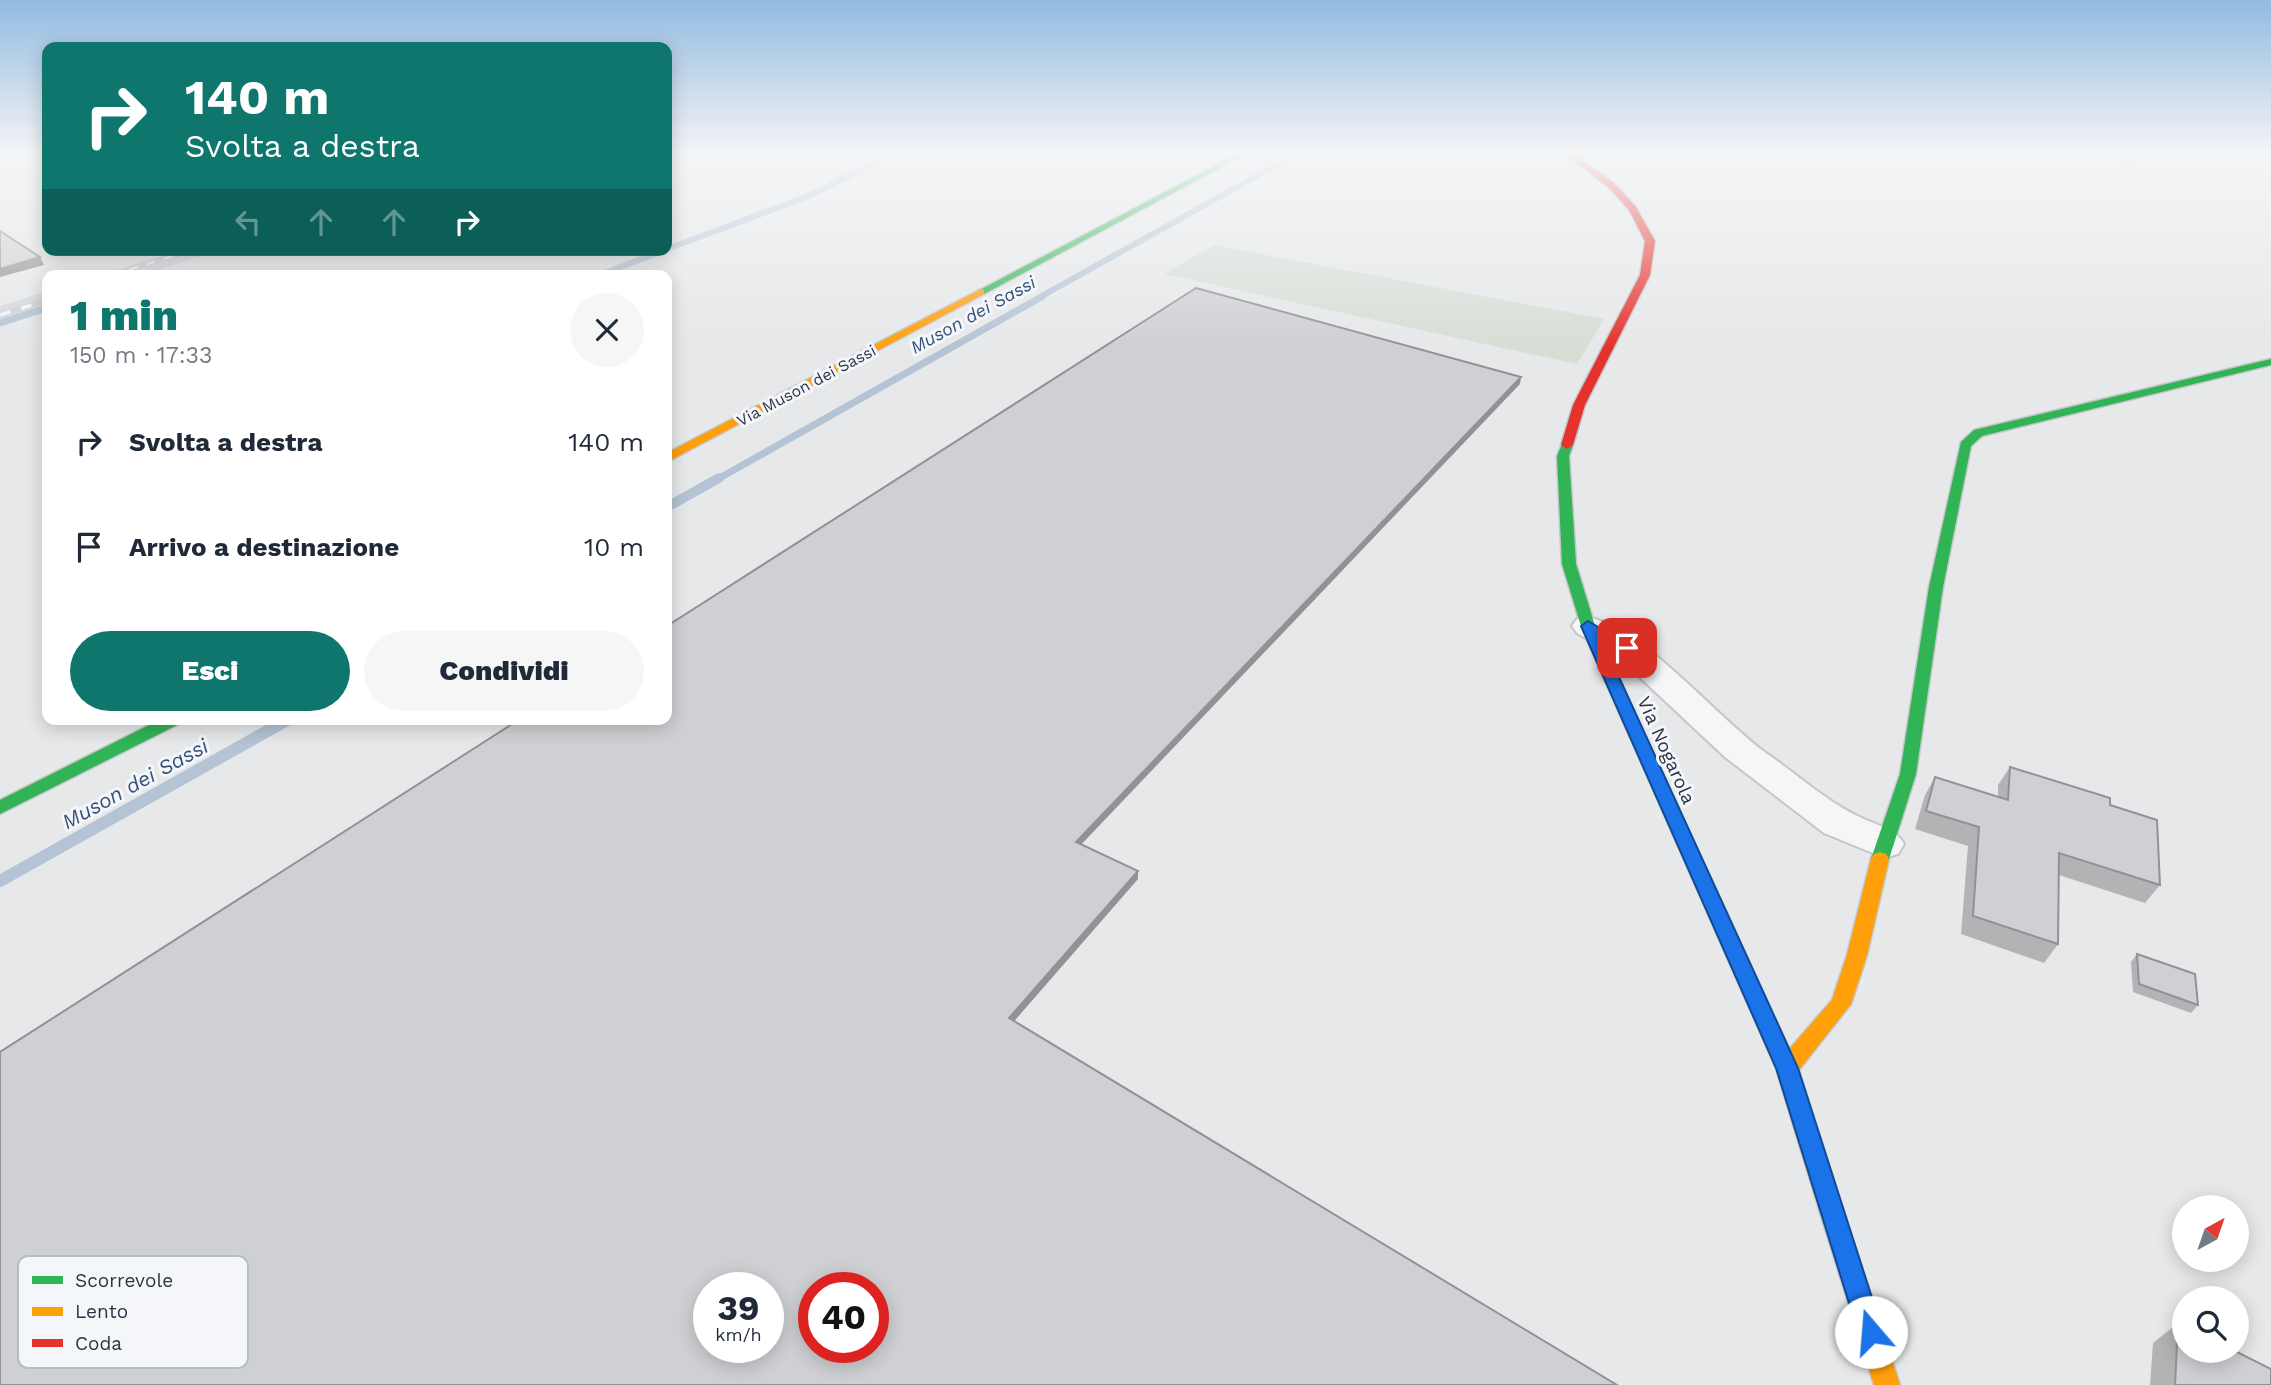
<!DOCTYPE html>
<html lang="it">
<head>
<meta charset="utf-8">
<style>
  :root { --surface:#fff; --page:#f6f6f7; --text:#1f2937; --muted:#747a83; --accent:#0f766e }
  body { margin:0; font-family:"Work Sans",sans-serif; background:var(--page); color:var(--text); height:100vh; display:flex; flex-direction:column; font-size:26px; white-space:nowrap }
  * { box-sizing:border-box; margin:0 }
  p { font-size:23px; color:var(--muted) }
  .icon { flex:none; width:38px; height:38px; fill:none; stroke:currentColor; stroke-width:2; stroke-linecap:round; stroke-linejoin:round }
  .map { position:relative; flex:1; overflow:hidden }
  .drawer { position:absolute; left:42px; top:270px; width:630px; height:455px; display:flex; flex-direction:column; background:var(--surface); border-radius:14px; box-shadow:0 4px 18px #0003 }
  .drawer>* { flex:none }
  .top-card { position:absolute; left:42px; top:42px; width:630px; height:214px; border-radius:14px; box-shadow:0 4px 18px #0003; background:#0f766e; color:#fff; overflow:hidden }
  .needle { width:46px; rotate:40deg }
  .fabs { position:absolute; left:2172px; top:1195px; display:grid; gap:14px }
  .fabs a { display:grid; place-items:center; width:77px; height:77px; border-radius:50%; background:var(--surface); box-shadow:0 4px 18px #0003; font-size:35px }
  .speed { position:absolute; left:693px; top:1272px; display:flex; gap:14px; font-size:35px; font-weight:700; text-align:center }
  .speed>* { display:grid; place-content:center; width:91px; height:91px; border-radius:50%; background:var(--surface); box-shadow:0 4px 18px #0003; line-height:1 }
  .speed small { font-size:18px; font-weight:400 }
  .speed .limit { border:10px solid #d22; background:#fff; color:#111 }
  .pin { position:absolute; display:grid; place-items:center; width:60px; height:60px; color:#fff; margin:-30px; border-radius:14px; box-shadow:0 4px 10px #0006 }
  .me { position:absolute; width:77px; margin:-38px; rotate:342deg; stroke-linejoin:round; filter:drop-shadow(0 0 5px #0008) }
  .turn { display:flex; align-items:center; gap:24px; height:147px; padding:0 28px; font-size:32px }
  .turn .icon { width:91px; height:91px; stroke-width:2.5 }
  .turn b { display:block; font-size:49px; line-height:60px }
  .lanes { display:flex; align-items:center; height:66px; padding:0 28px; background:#0003; justify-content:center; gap:35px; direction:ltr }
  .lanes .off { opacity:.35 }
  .round { display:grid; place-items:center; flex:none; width:74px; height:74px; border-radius:37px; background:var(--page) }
  .summary { display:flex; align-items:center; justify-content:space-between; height:119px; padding:0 28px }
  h1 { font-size:42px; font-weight:800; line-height:52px; color:var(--accent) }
  .action { display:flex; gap:14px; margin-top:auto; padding:14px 28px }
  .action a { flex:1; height:80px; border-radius:42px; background:var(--accent); color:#fff; font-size:28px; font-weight:800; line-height:80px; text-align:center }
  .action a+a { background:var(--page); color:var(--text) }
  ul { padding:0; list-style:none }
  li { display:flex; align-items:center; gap:21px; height:105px; padding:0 28px }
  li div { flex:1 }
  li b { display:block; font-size:26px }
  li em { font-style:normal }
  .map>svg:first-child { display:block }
</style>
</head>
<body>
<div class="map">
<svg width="2271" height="1385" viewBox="0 0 2271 1385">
  <rect width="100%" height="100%" fill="#e6e8ea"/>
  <!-- built -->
  <path fill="#d4d7dd" d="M2043 154H2145L2141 164 2130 166Z
    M180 250H221L143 275H100Z
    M47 291V305L0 320V306Z"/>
  <!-- green -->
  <path fill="#d6ded6" d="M1214 245 1604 319 1577 364 1164 274Z"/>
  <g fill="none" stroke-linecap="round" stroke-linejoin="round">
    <!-- stream-far3 -->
    <path stroke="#b4c4d5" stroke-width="6" d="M667 249 806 197 885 158 872 154
      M600 275 665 250
      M1040 297 1296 154"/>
    <!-- stream-far2 -->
    <path stroke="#b4c4d5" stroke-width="7" d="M0 323 47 308
      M716 480 1043 296"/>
    <!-- stream-far1 -->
    <path stroke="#b4c4d5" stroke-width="10" d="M667 507 719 478"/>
    <!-- stream -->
    <path stroke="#b4c4d5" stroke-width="12" d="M0 881 289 719"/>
    <defs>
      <path id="street" d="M1588 617C1648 632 1714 715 1766 753 1798 775 1829 804 1864 819 1879 826 1896 829 1904 844L1898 854 1885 858 1824 833 1725 757 1616 655 1577 633 1572 626 1577 619Z"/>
      <path id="fast" d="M1237 154H1246L984 294 976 292Z
        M2271 359V365L1982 436 1971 446 1943 587 1916 774 1889 859 1886 864 1880 866 1874 864 1871 859 1900 774 1929 587 1961 442 1974 430Z
        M1567 441 1573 445 1569 456 1576 564 1595 626 1798 1068 1843 1209 1839 1217 1831 1220 1823 1217 1819 1209 1776 1068 1581 626 1562 564 1557 456 1563 442Z
        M161 719H183L181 723 0 814V800Z"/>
      <path id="slow" d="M981 289 984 290V294L667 462V453Z
        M1880 852 1886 854 1889 859 1867 955 1851 1004 1795 1075 1787 1077 1779 1075 1776 1068 1779 1061 1832 1000 1847 955 1871 859 1874 854Z
        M1831 1198 1839 1201 1843 1209 1900 1385H1874L1819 1209 1823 1201Z"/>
      <path id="jam" d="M1565 154H1574L1614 183 1636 207 1655 241 1650 275 1585 405 1573 445 1567 449 1561 445 1573 405 1640 275 1645 241 1629 210 1608 187Z"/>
    </defs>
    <!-- street casing -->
    <use href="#street" stroke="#c4c6c8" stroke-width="4"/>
    <!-- fast casing -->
    <use href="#fast" stroke="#c4c6c8" stroke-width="3"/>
    <!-- slow casing -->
    <use href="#slow" stroke="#c4c6c8" stroke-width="3"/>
    <!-- jam casing -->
    <use href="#jam" stroke="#c4c6c8" stroke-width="3"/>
    <!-- street -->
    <use href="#street" fill="#f5f6f7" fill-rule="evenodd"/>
    <!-- fast -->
    <use href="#fast" fill="#30b455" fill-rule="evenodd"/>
    <!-- slow -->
    <use href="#slow" fill="#ff9f0a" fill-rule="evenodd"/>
    <!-- jam -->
    <use href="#jam" fill="#e5322d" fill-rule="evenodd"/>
    <defs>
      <path id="rail-far1" d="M112 275 192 250"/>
      <path id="rail" d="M0 315 47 300"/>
    </defs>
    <!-- rail-far1 casing -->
    <use href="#rail-far1" stroke="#cecfd2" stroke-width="4.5"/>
    <!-- rail casing -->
    <use href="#rail" stroke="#cecfd2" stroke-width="5"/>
    <!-- rail-far1 -->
    <use href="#rail-far1" stroke="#f4f6f9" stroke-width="2.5" stroke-dasharray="9" stroke-linecap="butt"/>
    <!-- rail -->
    <use href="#rail" stroke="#f4f6f9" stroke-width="3.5" stroke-dasharray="11" stroke-linecap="butt"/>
  </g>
  <!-- wall -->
  <path fill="#b1b3b5" d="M2010 767 2110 805 2160 885 2145 903 2059 875 2058 944 2044 963 1961 934 1968 846 1915 829 1925 795 1935 777 1998 797V785Z
    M2137 954 2198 1005 2191 1013 2133 992 2131 962Z
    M2178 1323 2271 1385H2150L2153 1343Z"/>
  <!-- shaded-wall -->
  <path fill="#909294" d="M40 257 44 265 0 277V269Z
    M1521 377 1520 384 1076 850V842Z
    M1138 871V879L1010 1026 1009 1018Z"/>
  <!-- building -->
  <path fill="#ced0d3" stroke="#909294" stroke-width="2" fill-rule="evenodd" d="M0 231 40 257 0 269Z
    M1196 288 1521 377 1076 842 1138 871 1009 1018 1617 1385H0V1052L520 719H667V626ZM709 1288H768V1348H709ZM814 1288H873V1348H814Z
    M2010 767 2110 798V805L2157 820 2160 885 2059 853 2058 944 1973 916 1979 827 1926 811 1935 777 2008 800Z
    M2137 954 2195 974 2198 1005 2139 984Z
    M2178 1323 2184 1326V1351H2235L2271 1369V1385H2175Z"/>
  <!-- sky -->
  <linearGradient id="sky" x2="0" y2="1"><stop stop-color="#93bae0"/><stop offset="0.44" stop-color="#f4f5f6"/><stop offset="1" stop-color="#f4f5f6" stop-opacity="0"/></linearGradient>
  <rect width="2271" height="348" fill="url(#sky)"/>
  <!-- route -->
  <path fill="#1a73e8" stroke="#114b97" stroke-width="2" d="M1588 621 1634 648 1627 652 1602 640 1798 1068 1883 1332 1880 1341 1871 1345 1862 1341 1858 1332 1776 1068 1581 626Z"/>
  <g text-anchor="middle" stroke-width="6" stroke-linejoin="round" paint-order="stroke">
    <!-- far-street labels -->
    <g font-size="16" fill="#2b3445" stroke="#f4f6f9">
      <text transform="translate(806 385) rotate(-28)" y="6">Via Muson dei Sassi</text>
    </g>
    <!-- far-water labels -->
    <g font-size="18" font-style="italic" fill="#34527a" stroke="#f4f6f9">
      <text transform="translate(973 315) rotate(-29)" y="6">Muson dei Sassi</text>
    </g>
    <!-- street labels -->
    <g font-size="19" fill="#2b3445" stroke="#f4f6f9">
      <text transform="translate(1667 750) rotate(66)" y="7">Via Nogarola</text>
    </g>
    <!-- water labels -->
    <g font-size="21" font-style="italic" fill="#34527a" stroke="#f4f6f9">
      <text transform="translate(135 784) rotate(-29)" y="7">Muson dei Sassi</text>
    </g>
  </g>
  <!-- legend -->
  <rect x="18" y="1256" width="230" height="112" rx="10" fill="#f4f6f9" stroke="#b8bcc3" stroke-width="2"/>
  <rect x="32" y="1276" width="31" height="8" fill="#30b455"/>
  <rect x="32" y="1307" width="31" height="9" fill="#ff9f0a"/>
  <rect x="32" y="1339" width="31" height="8" fill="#e5322d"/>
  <g font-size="19" fill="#2b3445">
    <text x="75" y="1287">Scorrevole</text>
    <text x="75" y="1318">Lento</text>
    <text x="75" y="1350">Coda</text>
  </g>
</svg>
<div class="fabs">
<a><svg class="needle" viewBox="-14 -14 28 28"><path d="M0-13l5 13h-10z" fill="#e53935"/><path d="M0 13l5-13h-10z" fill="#747a83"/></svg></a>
<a><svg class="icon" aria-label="search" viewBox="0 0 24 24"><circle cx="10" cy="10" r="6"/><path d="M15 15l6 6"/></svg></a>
</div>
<div class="speed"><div>39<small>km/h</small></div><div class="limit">40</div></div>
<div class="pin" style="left:1627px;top:648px;background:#d93025"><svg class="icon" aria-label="arrive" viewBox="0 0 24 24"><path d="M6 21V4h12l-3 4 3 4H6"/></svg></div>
<svg class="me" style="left:1871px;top:1332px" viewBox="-20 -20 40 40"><circle r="19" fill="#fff"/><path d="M0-13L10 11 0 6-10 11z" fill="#1a73e8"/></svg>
<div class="top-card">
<div class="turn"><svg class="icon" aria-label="right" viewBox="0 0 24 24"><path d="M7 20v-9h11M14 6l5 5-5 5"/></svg><div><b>140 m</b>Svolta a destra</div></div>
<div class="lanes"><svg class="icon off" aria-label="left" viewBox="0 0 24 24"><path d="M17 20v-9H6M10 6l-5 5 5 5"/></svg><svg class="icon off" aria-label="ahead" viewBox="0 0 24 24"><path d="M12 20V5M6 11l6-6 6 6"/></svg><svg class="icon off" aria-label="ahead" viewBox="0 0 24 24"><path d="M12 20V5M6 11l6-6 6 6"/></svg><svg class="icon" aria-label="right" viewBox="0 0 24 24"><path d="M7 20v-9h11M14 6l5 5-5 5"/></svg></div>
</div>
<section class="drawer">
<div class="summary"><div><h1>1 min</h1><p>150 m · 17:33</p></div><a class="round"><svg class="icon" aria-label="close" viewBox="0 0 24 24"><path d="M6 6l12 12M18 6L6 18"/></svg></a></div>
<ul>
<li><svg class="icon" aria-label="right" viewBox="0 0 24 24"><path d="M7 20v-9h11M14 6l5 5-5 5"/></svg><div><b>Svolta a destra</b></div><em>140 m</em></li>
<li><svg class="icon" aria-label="arrive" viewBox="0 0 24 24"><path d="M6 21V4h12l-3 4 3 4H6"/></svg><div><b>Arrivo a destinazione</b></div><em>10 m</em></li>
</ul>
<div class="action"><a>Esci</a><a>Condividi</a></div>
</section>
</div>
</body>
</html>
